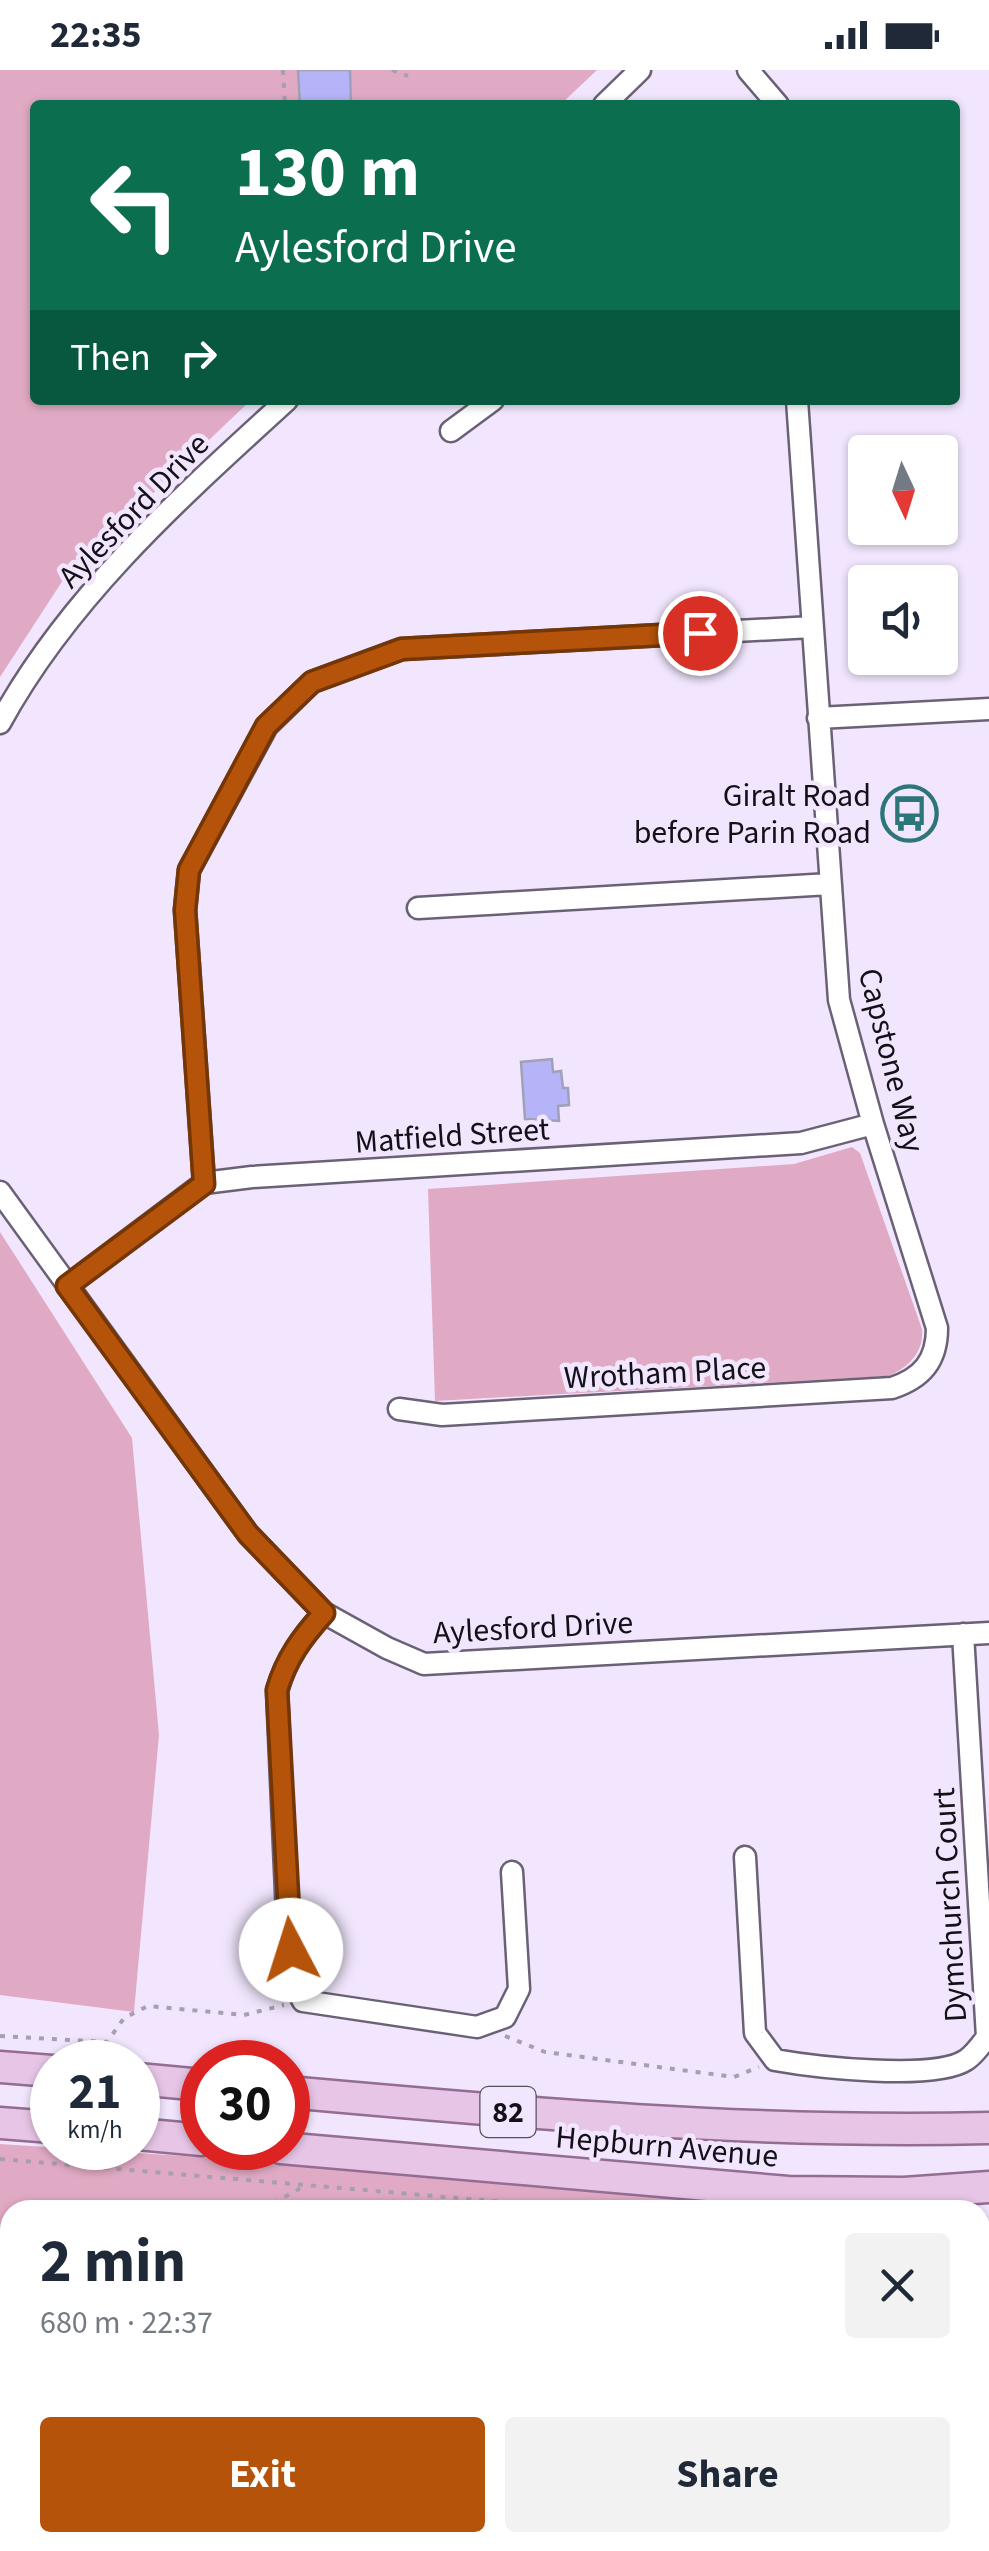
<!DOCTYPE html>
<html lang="en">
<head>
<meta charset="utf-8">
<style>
  :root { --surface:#fff; --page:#f2f2f3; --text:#1f2937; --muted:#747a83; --accent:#b45309 }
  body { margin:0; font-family:"Source Sans 3",sans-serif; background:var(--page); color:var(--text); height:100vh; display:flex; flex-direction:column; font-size:38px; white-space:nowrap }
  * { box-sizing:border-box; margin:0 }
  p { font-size:32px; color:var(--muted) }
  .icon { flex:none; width:55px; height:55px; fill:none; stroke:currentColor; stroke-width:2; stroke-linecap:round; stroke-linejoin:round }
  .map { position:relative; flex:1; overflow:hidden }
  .drawer { position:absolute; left:0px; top:2130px; width:990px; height:352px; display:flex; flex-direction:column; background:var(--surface); border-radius:30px 30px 0 0; box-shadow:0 2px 8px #0004 }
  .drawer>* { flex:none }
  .banner { position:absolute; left:30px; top:30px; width:930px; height:305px; border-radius:10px; box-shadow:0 2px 8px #0004; background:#0b6e4f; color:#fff; overflow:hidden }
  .needle { width:65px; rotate:176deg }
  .tools { position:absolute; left:848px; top:365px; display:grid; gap:20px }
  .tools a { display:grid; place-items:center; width:110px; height:110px; border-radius:10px; background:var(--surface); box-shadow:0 2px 8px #0004; font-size:50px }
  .speed { position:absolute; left:30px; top:1970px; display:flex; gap:20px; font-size:50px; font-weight:700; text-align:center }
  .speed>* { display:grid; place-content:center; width:130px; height:130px; border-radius:50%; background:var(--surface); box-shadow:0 2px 8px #0004; line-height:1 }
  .speed small { font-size:25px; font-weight:400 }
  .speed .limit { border:15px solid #d22; background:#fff; color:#111 }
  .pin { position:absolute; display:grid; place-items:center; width:85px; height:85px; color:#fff; margin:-42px; border:5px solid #fff; border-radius:50%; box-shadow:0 2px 10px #0007 }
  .me { position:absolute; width:110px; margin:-55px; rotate:355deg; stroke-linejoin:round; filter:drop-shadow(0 0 8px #0008) }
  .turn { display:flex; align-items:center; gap:35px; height:210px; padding:0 40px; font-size:45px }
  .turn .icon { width:130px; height:130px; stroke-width:2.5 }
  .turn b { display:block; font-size:70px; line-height:85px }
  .then { display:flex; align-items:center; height:95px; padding:0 40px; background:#0003; gap:20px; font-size:38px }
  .round { display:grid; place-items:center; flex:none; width:105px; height:105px; border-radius:10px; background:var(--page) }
  .overview { display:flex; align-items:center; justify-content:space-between; height:170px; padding:0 40px }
  h1 { font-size:60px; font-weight:700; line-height:75px }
  .button { display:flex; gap:20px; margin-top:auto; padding:20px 40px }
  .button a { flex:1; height:115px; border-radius:10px; background:var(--accent); color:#fff; font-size:40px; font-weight:700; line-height:115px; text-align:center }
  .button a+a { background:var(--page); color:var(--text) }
  .status { display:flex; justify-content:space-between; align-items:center; height:70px; padding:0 50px; background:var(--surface); direction:ltr }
  .status svg { height:28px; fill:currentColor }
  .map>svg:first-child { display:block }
</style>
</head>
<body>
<div class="status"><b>22:35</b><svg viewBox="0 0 49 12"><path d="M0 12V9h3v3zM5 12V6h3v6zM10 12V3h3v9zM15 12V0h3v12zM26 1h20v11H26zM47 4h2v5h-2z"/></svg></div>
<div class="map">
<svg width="989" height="2481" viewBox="0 0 989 2481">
  <rect width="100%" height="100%" fill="#f1e6fd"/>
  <!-- green -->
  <path fill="#e1aac4" d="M0 0H597L560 35H35V330H251L65 507 0 607Z
    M852 1077 860 1083 922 1259C924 1282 909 1297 889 1306L435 1331 428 1119 794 1094Z
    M0 1162 132 1368 159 1665 134 1942 0 1925Z
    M0 2074 890 2132V2140H10V2472H907L908 2481H0Z"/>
  <!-- building -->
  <path fill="#b5b4f8" stroke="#a0a1b8" stroke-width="2.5" d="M298 0H350L351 35H300Z
    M552 989 553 1002 561 1001 563 1018H568L569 1035 558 1036 559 1051 525 1049 521 992Z"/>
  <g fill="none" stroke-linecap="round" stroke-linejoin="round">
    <defs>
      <path id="lane" d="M930 2140 954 2130
        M844 2481 845 2472"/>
      <path id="street" d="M748 0 778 35
        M604 35 640 0
        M451 361 493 330
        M818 648 989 639
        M0 653C69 526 182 426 287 330
        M418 838 830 814
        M204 1113 185 840 189 800 267 656 312 612 401 579 812 557
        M0 1122 248 1464 324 1543 387 1578 424 1594 989 1563
        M67 1216 204 1113 252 1107 801 1073 873 1054
        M399 1339 442 1345 892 1318C922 1308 937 1291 937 1258L873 1054 839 930 797 330
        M324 1543C302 1567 286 1589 277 1621L287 1845 295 1916 303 1931 477 1957 505 1947 519 1919 512 1802
        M745 1787 755 1963 775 1990C814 1997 934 2011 966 1990 974 1985 981 1975 987 1967L963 1564"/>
      <path id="primary" d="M0 1997 52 2001
        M138 2009 202 2015
        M288 2022C521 2043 754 2064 989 2058
        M0 2053 52 2057
        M138 2064 202 2070
        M281 2078 788 2122 904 2123 989 2117"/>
    </defs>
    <!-- lane casing -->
    <use href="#lane" stroke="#6b6176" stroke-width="15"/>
    <!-- street casing -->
    <use href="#street" stroke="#6b6176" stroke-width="25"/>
    <!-- primary casing -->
    <use href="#primary" stroke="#936d93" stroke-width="35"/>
    <!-- path -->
    <path stroke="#a79eb0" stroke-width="4" stroke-dasharray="5 8" stroke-linecap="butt" d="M283 0 285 35
      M392 0 408 6
      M0 1966 107 1972 124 1948 148 1936 244 1945 284 1935
      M505 1966 545 1982 734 2007 759 1997
      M100 1992 107 1972
      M0 2089 599 2140
      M89 2095 90 2078
      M262 2140 304 2116
      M980 2168 989 2169"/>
    <!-- lane -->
    <use href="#lane" stroke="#fff" stroke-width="10"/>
    <!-- street -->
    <use href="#street" stroke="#fff" stroke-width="20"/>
    <!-- primary -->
    <use href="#primary" stroke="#e7c5e6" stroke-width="30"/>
  </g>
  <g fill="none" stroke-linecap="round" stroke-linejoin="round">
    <defs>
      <path id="route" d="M291 1880 277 1620C286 1589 302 1567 324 1543L248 1464 67 1216 204 1114 185 840 189 800 266 656 312 612 402 579 700 563"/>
    </defs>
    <!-- route casing -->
    <use href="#route" stroke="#753606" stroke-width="25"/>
    <!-- route -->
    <use href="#route" stroke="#b45309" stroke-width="18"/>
  </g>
  <!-- icons -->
  <defs>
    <symbol id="bus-ring" viewBox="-11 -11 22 22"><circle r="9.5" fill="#f1e6fd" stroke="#2c7679" stroke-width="1.5"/><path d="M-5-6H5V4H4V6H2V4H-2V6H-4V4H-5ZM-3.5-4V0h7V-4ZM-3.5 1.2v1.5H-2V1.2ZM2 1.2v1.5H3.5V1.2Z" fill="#2c7679"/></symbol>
  </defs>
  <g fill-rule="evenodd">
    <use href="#bus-ring" x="878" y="712" width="63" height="63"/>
  </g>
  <g text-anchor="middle" stroke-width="9" stroke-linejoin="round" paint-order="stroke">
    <!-- shield labels -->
    <rect fill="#f1e6fd" stroke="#56505d" stroke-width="2.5" x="480.5" y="2017" width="55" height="50" rx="8"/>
    <g font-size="30" font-weight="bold" fill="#141018">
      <text x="508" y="2052">82</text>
    </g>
    <!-- street labels -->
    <g font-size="32" fill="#141018" stroke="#f1e6fd">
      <text transform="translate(133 440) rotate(-46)" y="11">Aylesford Drive</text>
      <text transform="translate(892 990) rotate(76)" y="11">Capstone Way</text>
      <text transform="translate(452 1065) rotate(-4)" y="11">Matfield Street</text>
      <text transform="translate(665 1302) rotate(-3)" y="11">Wrotham Place</text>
      <text transform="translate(533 1557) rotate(-3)" y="11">Aylesford Drive</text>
      <text transform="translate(949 1835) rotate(-93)" y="11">Dymchurch Court</text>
      <text transform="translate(667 2076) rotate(5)" y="11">Hepburn Avenue</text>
    </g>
    <!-- poi labels -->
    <g font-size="32" fill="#141018" stroke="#f1e6fd" text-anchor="end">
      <text x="871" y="736">Giralt Road<tspan x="871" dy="37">before Parin Road</tspan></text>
    </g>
  </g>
</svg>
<div class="tools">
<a><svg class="needle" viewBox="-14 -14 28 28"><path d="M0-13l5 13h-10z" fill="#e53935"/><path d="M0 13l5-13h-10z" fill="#747a83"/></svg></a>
<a><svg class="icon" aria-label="sound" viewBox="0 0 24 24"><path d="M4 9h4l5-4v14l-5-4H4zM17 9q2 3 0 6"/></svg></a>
</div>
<div class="speed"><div>21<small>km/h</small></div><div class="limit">30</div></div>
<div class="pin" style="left:700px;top:563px;background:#d93025"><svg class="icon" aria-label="arrive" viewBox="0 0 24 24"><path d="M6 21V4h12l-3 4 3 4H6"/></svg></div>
<svg class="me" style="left:291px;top:1880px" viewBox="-20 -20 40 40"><circle r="19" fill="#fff"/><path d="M0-13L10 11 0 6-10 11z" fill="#b45309"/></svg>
<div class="banner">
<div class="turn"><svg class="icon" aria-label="left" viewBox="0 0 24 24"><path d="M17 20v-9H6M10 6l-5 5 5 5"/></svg><div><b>130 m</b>Aylesford Drive</div></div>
<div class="then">Then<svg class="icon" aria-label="right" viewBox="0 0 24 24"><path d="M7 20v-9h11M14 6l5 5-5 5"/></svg></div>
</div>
<section class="drawer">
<div class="overview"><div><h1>2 min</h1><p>680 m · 22:37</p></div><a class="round"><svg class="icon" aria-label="close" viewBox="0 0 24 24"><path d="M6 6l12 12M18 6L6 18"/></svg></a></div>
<div class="button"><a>Exit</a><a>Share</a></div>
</section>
</div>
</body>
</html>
